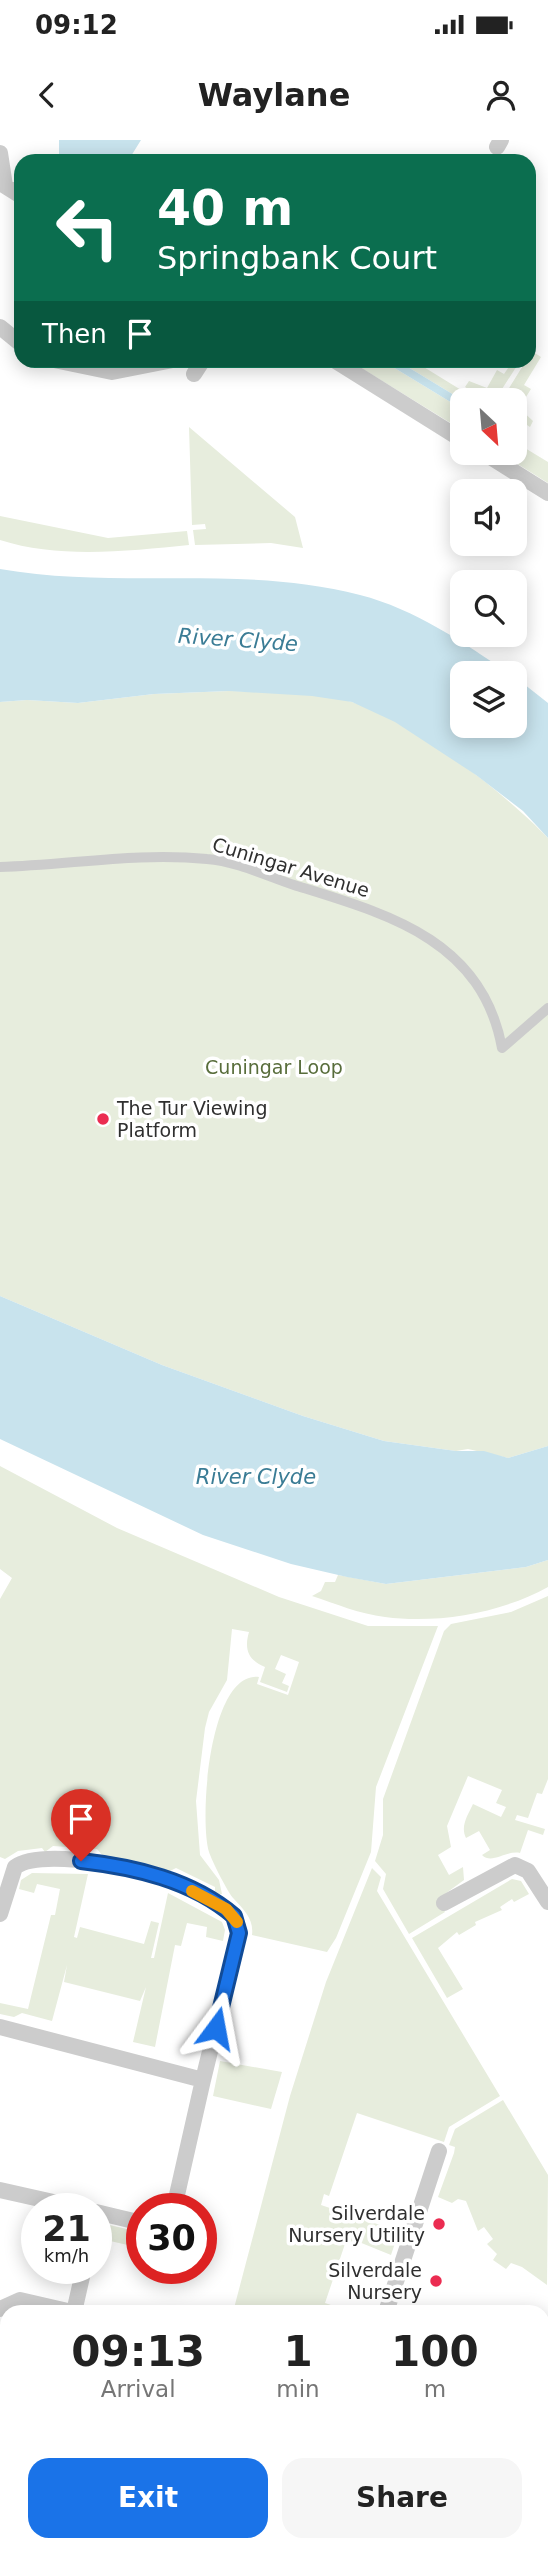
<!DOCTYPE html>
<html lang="en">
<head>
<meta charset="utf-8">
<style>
  :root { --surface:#fff; --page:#f6f6f6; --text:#222; --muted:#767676; --accent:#1a73e8 }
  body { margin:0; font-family:"DejaVu Sans",sans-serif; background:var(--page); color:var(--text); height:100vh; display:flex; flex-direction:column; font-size:26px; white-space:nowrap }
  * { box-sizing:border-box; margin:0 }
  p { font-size:23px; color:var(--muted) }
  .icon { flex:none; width:38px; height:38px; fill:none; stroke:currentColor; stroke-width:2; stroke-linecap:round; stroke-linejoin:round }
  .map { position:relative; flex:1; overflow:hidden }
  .side { position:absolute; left:0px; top:2165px; width:550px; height:247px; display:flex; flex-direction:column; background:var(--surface); border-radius:21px 21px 0 0; box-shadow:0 4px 18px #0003 }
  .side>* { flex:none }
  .banner { position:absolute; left:14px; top:14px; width:522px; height:214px; border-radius:21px; box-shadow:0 4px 18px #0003; background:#0b6e4f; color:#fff; overflow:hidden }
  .needle { width:46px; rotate:154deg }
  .controls { position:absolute; left:450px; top:248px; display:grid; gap:14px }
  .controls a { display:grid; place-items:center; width:77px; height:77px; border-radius:14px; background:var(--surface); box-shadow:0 4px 18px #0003; font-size:35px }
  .speed { position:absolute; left:21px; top:2053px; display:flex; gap:14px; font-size:35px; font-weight:700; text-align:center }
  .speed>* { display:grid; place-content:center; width:91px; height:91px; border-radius:50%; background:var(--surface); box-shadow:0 4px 18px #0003; line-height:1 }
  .speed small { font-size:18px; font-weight:400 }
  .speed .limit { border:10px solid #d22; background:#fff; color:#111 }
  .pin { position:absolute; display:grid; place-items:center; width:60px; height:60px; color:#fff; margin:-72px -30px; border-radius:50% 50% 50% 0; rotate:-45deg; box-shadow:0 0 7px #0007 }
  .pin .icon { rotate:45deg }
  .me { position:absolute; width:77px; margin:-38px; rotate:13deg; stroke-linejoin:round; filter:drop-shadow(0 0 5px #0008) }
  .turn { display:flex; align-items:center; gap:24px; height:147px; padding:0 28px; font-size:32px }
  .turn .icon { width:91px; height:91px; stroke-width:2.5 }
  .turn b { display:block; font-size:49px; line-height:60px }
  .then { display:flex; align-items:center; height:66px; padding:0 28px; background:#0003; gap:14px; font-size:26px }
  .eta { display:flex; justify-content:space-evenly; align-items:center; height:119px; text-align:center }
  .eta b { font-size:42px; font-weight:700; line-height:49px }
  .primary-button { display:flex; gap:14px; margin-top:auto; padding:14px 28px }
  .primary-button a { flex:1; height:80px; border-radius:21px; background:var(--accent); color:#fff; font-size:28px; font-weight:700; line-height:80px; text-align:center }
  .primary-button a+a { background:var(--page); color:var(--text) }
  .status { display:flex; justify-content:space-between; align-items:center; height:49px; padding:0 35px; background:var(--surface); direction:ltr }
  .status svg { height:19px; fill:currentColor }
  header { display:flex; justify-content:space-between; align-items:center; height:91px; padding:0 28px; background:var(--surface); font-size:32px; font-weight:700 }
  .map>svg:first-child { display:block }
</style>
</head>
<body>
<div class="status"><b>09:12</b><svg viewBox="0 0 49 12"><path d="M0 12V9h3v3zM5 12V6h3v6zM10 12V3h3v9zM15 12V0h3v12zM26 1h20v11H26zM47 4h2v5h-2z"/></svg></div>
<header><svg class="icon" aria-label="back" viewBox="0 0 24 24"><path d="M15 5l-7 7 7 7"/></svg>Waylane<svg class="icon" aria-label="person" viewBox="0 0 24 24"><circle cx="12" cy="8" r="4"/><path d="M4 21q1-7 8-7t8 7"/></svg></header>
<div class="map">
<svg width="548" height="2410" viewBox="0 0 548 2410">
  <rect width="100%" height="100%" fill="#fff"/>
  <!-- green -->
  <path fill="#e7eddd" d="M532 211 541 217 524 245 531 249 519 268 533 281 530 287 515 277 514 261H501Z
    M350 221H383L462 269V290Z
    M398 221H414L479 261H464Z
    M513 221H520L495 260 487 261 465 247 469 241 487 248 497 230 504 234Z
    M189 287 295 377 303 408 271 403 195 405 193 390 206 389 205 384 192 385Z
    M515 302 548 322V343L500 313H514Z
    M0 376 108 398 187 391 189 405C128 411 59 419 0 400Z
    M229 551C268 552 314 551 352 562 411 580 505 653 548 698V1306L508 1318 468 1309 456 1311 384 1301 303 1276 162 1225 0 1156V562L27 560 78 563 154 554Z
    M0 1326 117 1388 279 1457 368 1486H438L376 1647 371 1712 336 1798 327 1812 252 1795C254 1779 244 1770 234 1759 228 1753 212 1721 209 1712 199 1679 209 1531 259 1537L257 1544 288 1555 299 1522 281 1515 275 1529 286 1534 282 1543 289 1546 287 1552 260 1542 265 1527C248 1520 244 1509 249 1492L232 1489 227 1540 209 1572 205 1588 196 1661 200 1715 219 1740 222 1754 215 1755V1747L176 1728 168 1732 103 1716 97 1709 53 1706 45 1712 42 1708 18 1711 5 1719 0 1717V1459L12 1438 0 1429Z
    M548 1420V1447C501 1473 438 1484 385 1477 360 1474 336 1464 312 1456L321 1451 325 1442H335L338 1435 386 1444 526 1427Z
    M548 1456V1639L542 1654 537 1653 528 1678 517 1675 515 1680 545 1689 543 1695 528 1690 520 1713C506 1710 492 1725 482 1715L490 1710 479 1691 466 1698C460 1686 468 1675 473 1664L501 1677 506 1667 496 1663 502 1650 468 1636 447 1686 451 1707 438 1715 449 1735 463 1727 464 1740 438 1759 445 1772 409 1794 383 1749 386 1734 375 1721 383 1695V1659L444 1491 451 1484 511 1472Z
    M372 1728 381 1737 377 1751 500 1956 449 1987 444 2002 357 1973 329 2056 324 2054 321 2065 386 2087V2092L395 2103 391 2115 359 2102 357 2105 346 2101 325 2163 352 2172H233L290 1956 326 1842Z
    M32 1733 88 1734 74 1797 77 1798 80 1787 144 1804 151 1781 159 1783 151 1818H154L168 1753 222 1782 225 1790 223 1801 206 1797 207 1787 187 1783 181 1806 175 1805 155 1907 133 1902 146 1847 140 1861 64 1842 67 1825 52 1881 22 1873 14 1877 0 1874V1863L28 1869 51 1775H55L60 1749 37 1744 34 1753 19 1749 21 1740Z
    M512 1739 521 1741 529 1754 514 1762 512 1759 500 1767 502 1770 475 1782 476 1785 459 1795 457 1792 438 1808 463 1849 447 1858 412 1798Z
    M220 1921 282 1932 271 1969 213 1956Z
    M503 1960 548 2035 547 2145 522 2127 511 2123 506 2129 493 2120 497 2114 487 2104 493 2099 484 2087 478 2091 466 2061 458 2059 452 2063 438 2057 454 2013 455 2007 449 2005 455 1989Z
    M101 2083 135 2091 132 2106 97 2098Z
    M182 2405H296L295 2410H210Z"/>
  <!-- water -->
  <path fill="#c8e3ed" d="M59 0H141L128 21H59Z
    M383 221H398L464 261 462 269Z
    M0 429C120 450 241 424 360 455 415 469 464 503 510 534H462V586H514L515 537 548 563V698L523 671 476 635 395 582 352 562 312 556 229 551 154 554 78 563 27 560 0 562Z
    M0 1156 162 1225 303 1276 384 1301 456 1311H484L508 1318 548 1306V1420L526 1427 386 1444 347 1437 291 1424 203 1395 0 1299Z"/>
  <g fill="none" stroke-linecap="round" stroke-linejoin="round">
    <!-- pedestrian -->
    <path stroke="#ccc" stroke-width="10" d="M0 727C70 725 137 712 207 719 236 721 267 736 294 745 387 774 482 799 502 908L548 868"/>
    <!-- minor -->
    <path stroke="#ccc" stroke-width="16" d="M497 7 501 0
      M0 13 5 46 21 56
      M0 187 21 204
      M54 220 112 232 173 220
      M334 220 462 300
      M194 234 203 220
      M484 313 548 353
      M444 1763 515 1725 528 1731 548 1762
      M0 1774 15 1727C50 1700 239 1743 239 1793L203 1940
      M0 1887 203 1940 174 2068
      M0 2050 80 2068
      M96 2072 142 2083
      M201 2097 205 2098
      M0 2169 20 2160 72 2172
      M74 2172 84 2128
      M386 2172 439 2011
      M0 2275 7 2277
      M542 2292 548 2276
      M510 2404 511 2410
      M318 2410 319 2404"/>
    <!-- primary -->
    <path stroke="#a7a7a7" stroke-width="24" d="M0 2382 7 2384
      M55 2404 88 2410"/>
  </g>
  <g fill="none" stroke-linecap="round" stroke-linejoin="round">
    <defs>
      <path id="route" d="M81 1721C134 1727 192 1740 234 1776L239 1793 216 1888"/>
    </defs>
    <!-- route casing -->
    <use href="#route" stroke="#114b97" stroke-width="18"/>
    <!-- route -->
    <use href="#route" stroke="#1a73e8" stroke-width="12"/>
    <!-- slow -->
    <path stroke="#f59e0b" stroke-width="12" d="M192 1751 226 1769 237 1782"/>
  </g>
  <!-- markers -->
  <g fill="#eb2c51" stroke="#fff" stroke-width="2.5">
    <circle cx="103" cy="979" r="7"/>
    <circle cx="439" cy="2084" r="7"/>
    <circle cx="436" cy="2141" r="7"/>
  </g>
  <g text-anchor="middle" stroke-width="7" stroke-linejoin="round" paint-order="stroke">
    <!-- street labels -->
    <g font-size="19" fill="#2f2f2f" stroke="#fff">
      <text transform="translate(291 727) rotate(17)" y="7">Cuningar Avenue</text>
    </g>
    <!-- park labels -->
    <g font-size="19" fill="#586d3b" stroke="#fff">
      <text x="274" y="934">Cuningar Loop</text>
    </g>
    <!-- poi labels -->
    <g font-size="19" fill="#2f2f2f" stroke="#fff" text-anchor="end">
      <text x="117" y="975" text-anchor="start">The Tur Viewing<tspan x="117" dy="22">Platform</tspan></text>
      <text x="425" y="2080">Silverdale<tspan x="425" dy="22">Nursery Utility</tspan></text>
      <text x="422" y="2137">Silverdale<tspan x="422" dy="22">Nursery</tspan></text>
    </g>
    <!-- water labels -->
    <g font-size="21" font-style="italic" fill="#3a7c95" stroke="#fff">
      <text transform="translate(238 500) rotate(4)" y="7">River Clyde</text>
      <text x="256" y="1344">River Clyde</text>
    </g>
  </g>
</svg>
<div class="controls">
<a><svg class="needle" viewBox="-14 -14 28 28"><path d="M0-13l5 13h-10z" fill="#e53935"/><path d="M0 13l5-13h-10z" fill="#767676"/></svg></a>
<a><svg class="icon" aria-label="sound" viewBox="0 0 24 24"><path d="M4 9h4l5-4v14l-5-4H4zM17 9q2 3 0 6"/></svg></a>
<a><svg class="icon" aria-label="search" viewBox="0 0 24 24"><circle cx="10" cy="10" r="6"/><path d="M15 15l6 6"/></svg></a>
<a><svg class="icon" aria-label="layers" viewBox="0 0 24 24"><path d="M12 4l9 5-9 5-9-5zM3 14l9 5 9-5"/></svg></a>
</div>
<div class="speed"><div>21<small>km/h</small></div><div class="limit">30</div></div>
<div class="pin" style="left:81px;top:1721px;background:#d93025"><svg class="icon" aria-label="arrive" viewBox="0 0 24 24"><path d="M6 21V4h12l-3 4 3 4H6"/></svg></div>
<svg class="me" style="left:216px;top:1888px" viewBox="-20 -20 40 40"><path d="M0-17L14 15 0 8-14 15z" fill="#1a73e8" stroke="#fff" stroke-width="4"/></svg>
<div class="banner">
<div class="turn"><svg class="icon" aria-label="left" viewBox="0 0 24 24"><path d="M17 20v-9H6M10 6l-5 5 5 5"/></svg><div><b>40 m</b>Springbank Court</div></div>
<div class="then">Then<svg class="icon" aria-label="arrive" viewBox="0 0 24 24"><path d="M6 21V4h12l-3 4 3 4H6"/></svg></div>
</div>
<section class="side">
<div class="eta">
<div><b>09:13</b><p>Arrival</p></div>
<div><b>1</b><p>min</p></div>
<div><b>100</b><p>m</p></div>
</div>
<div class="primary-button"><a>Exit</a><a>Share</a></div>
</section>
</div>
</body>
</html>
